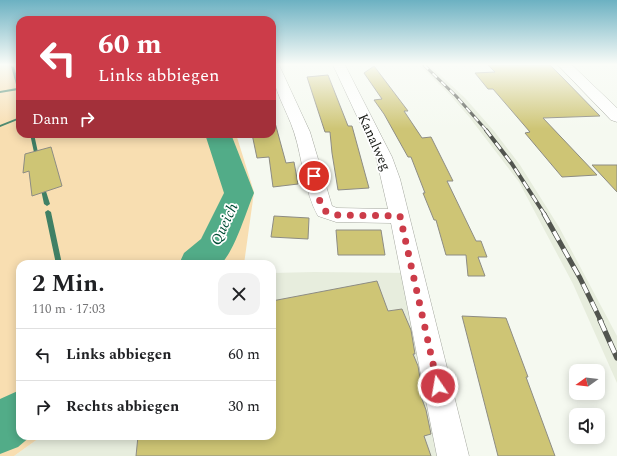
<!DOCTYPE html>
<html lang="de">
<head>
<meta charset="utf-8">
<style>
  :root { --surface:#fff; --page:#f2f2f2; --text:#202124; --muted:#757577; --line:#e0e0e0 }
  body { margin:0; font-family:Spectral,serif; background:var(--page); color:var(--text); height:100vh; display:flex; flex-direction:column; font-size:15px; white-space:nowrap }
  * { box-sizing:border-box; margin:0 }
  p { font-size:13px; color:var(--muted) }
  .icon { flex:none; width:22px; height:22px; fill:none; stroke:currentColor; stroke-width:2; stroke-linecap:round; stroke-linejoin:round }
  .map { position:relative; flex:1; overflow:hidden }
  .drawer { position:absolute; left:16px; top:260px; width:260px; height:180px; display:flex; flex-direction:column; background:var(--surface); border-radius:12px; box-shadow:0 2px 10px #0003 }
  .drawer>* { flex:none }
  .top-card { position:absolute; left:16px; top:16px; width:260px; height:122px; border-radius:12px; box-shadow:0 2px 10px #0003; background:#cc3c49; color:#fff; overflow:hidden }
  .needle { width:26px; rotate:255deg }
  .fabs { position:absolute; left:569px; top:364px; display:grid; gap:8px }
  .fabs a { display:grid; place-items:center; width:36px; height:36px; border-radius:8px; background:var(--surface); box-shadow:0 2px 10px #0003; font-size:20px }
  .pin { position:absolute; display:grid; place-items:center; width:34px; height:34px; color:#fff; margin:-17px; border:2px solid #fff; border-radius:50%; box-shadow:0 1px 4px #0007 }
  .me { position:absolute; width:44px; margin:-22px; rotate:348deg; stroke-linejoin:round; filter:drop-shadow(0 0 3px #0008) }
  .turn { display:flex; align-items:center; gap:14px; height:84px; padding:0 16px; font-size:18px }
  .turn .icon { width:52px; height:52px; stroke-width:2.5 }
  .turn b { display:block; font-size:28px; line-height:34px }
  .then { display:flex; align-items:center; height:38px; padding:0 16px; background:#0003; gap:8px; font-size:15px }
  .round { display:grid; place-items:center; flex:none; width:42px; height:42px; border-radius:12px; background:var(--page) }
  .summary { display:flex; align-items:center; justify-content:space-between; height:68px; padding:0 16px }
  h1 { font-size:24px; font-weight:700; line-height:30px }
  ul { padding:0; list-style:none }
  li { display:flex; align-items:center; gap:12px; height:52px; padding:0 16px; border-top:1px solid var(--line) }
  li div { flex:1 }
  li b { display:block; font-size:15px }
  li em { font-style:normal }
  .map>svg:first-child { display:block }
</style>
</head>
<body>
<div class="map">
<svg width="617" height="456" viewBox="0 0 617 456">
  <rect width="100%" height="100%" fill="#f5f9f0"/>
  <!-- built -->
  <path fill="#e7eddd" d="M419 65H428L439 74 465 98 494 131 520 165 559 227 617 336V383L573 284 519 182 470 118 450 95Z
    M314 272 413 273 453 456H14L42 436H272V273Z"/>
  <!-- green -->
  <path fill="#f8deb1" d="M0 65H20V134H236L254 192 244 264H20V436H42L14 456H0Z"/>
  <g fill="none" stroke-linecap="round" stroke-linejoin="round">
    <!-- stream -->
    <path fill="#408065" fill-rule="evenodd" d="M11 66 14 67 20 86V93H19L18 90 0 93V91L17 88Z
      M20 117V119L0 127V125Z
      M30 134H34L39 157V158H37L35 157Z
      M42 183 44 185 50 204 47 206 44 204 40 185Z
      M48 210 51 212 62 264H56L45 212Z"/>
    <!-- river -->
    <path fill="#52ac88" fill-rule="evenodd" d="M205 134H231L254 193C246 212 235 250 221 264H179L184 253 201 239 224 193Z
      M20 390V436H31L18 447 0 454V399Z"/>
  </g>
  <!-- building -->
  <path fill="#cec575" stroke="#8d8c84" d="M488 65H550L562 77 600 116 543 118 597 175 562 177 525 133 530 132 493 89H488L475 73 495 72Z
    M374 66 408 111H404L422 138 431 137 453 181H447L476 241H481L487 257H478L485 276H468L466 255H446L436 220H434L423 193H425L411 157H408L384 114 374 100 382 99 364 73Z
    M328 75 348 126H352L369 188 338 190 332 153 330 132H325L307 77Z
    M272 119H274L286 163 294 162 298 184 273 187 269 157 257 158 252 134H272Z
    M51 147 62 186 32 196 29 171 23 173 25 154Z
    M592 165H617V192Z
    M274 216 309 218 308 239 271 237Z
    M336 230H381L385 255H338Z
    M377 281 388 311 402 309 411 330 415 354H413L418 366 422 390 419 391 426 410 431 434 424 436 431 456H136L138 436H272V301Z
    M462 316 506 318 528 377H526L555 456H498Z"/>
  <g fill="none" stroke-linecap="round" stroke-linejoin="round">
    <defs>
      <path id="minor" d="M272 65H279L310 132 332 206 337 208 388 209 376 157 333 65H345L392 157 400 179 469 456H437L391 223 336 222 318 216C304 191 303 160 294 132 287 110 272 89 272 65Z"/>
      <path id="tertiary" d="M558 65H572L617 108V122L611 120Z"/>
    </defs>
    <!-- minor casing -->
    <use href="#minor" stroke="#a5a8a0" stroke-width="1"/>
    <!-- tertiary casing -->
    <use href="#tertiary" stroke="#a5a8a0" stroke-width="1"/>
    <!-- minor -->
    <use href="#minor" fill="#fff" fill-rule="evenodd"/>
    <!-- tertiary -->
    <use href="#tertiary" fill="#fff" fill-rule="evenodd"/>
    <defs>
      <path id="rail-far3" d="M424 65 456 96 487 131"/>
      <path id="rail-far2" d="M486 130 512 164 545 215"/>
      <path id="rail-far1" d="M544 214 580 278 601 321"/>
      <path id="rail" d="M600 320 617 358"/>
    </defs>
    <!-- rail-far3 casing -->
    <use href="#rail-far3" stroke="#51544e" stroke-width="3"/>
    <!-- rail-far2 casing -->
    <use href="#rail-far2" stroke="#51544e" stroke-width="4"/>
    <!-- rail-far1 casing -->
    <use href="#rail-far1" stroke="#51544e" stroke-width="5"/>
    <!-- rail casing -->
    <use href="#rail" stroke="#51544e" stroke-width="5.5"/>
    <!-- rail-far3 -->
    <use href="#rail-far3" stroke="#fff" stroke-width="2" stroke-dasharray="6" stroke-linecap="butt"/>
    <!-- rail-far2 -->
    <use href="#rail-far2" stroke="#fff" stroke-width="2.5" stroke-dasharray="8" stroke-linecap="butt"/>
    <!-- rail-far1 -->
    <use href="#rail-far1" stroke="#fff" stroke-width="3.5" stroke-dasharray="10" stroke-linecap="butt"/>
    <!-- rail -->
    <use href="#rail" stroke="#fff" stroke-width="4" stroke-dasharray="12" stroke-linecap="butt"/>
  </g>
  <!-- sky -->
  <linearGradient id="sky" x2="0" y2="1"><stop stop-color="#6cb1c2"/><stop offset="0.5" stop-color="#fafcf8"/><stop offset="1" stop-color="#fafcf8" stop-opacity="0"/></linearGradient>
  <rect width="617" height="129" fill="url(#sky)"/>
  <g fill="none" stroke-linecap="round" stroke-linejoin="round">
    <!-- route -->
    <path stroke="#cc3c49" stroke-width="7" stroke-dasharray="0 12.6" d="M314 176 320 202 325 211 336 215 400 216 438 386"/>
  </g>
  <g text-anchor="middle" stroke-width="3.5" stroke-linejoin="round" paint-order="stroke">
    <!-- street labels -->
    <g font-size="14" fill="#161814" stroke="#fff">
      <text transform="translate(375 142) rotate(66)" y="5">Kanalweg</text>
    </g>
    <!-- water labels -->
    <g font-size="15" font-style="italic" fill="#004e36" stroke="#fff">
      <text transform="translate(224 224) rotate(-65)" y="5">Queich</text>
    </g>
  </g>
</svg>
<div class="fabs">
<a><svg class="needle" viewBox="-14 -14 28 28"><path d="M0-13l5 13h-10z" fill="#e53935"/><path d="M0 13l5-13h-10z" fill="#757577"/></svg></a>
<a><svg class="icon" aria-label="sound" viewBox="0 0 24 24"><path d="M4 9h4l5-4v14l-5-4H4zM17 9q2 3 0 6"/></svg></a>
</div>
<div class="pin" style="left:314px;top:176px;background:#d93025"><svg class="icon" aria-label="arrive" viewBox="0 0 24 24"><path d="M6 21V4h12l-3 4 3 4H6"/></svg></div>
<svg class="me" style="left:438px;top:386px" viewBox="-20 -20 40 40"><circle r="17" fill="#cc3c49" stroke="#fff" stroke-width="3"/><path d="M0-11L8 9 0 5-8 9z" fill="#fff"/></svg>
<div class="top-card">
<div class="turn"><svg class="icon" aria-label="left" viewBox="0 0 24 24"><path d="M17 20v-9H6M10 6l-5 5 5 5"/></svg><div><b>60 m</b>Links abbiegen</div></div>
<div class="then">Dann<svg class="icon" aria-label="right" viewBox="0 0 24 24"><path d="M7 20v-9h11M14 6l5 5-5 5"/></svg></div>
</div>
<section class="drawer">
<div class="summary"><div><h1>2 Min.</h1><p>110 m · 17:03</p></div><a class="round"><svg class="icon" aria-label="close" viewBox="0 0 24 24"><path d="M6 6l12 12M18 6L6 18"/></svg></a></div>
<ul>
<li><svg class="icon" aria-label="left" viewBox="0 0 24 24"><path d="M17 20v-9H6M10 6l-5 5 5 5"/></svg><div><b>Links abbiegen</b></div><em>60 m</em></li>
<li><svg class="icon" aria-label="right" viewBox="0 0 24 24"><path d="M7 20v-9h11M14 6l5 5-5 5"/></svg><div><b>Rechts abbiegen</b></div><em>30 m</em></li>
</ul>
</section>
</div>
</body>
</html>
